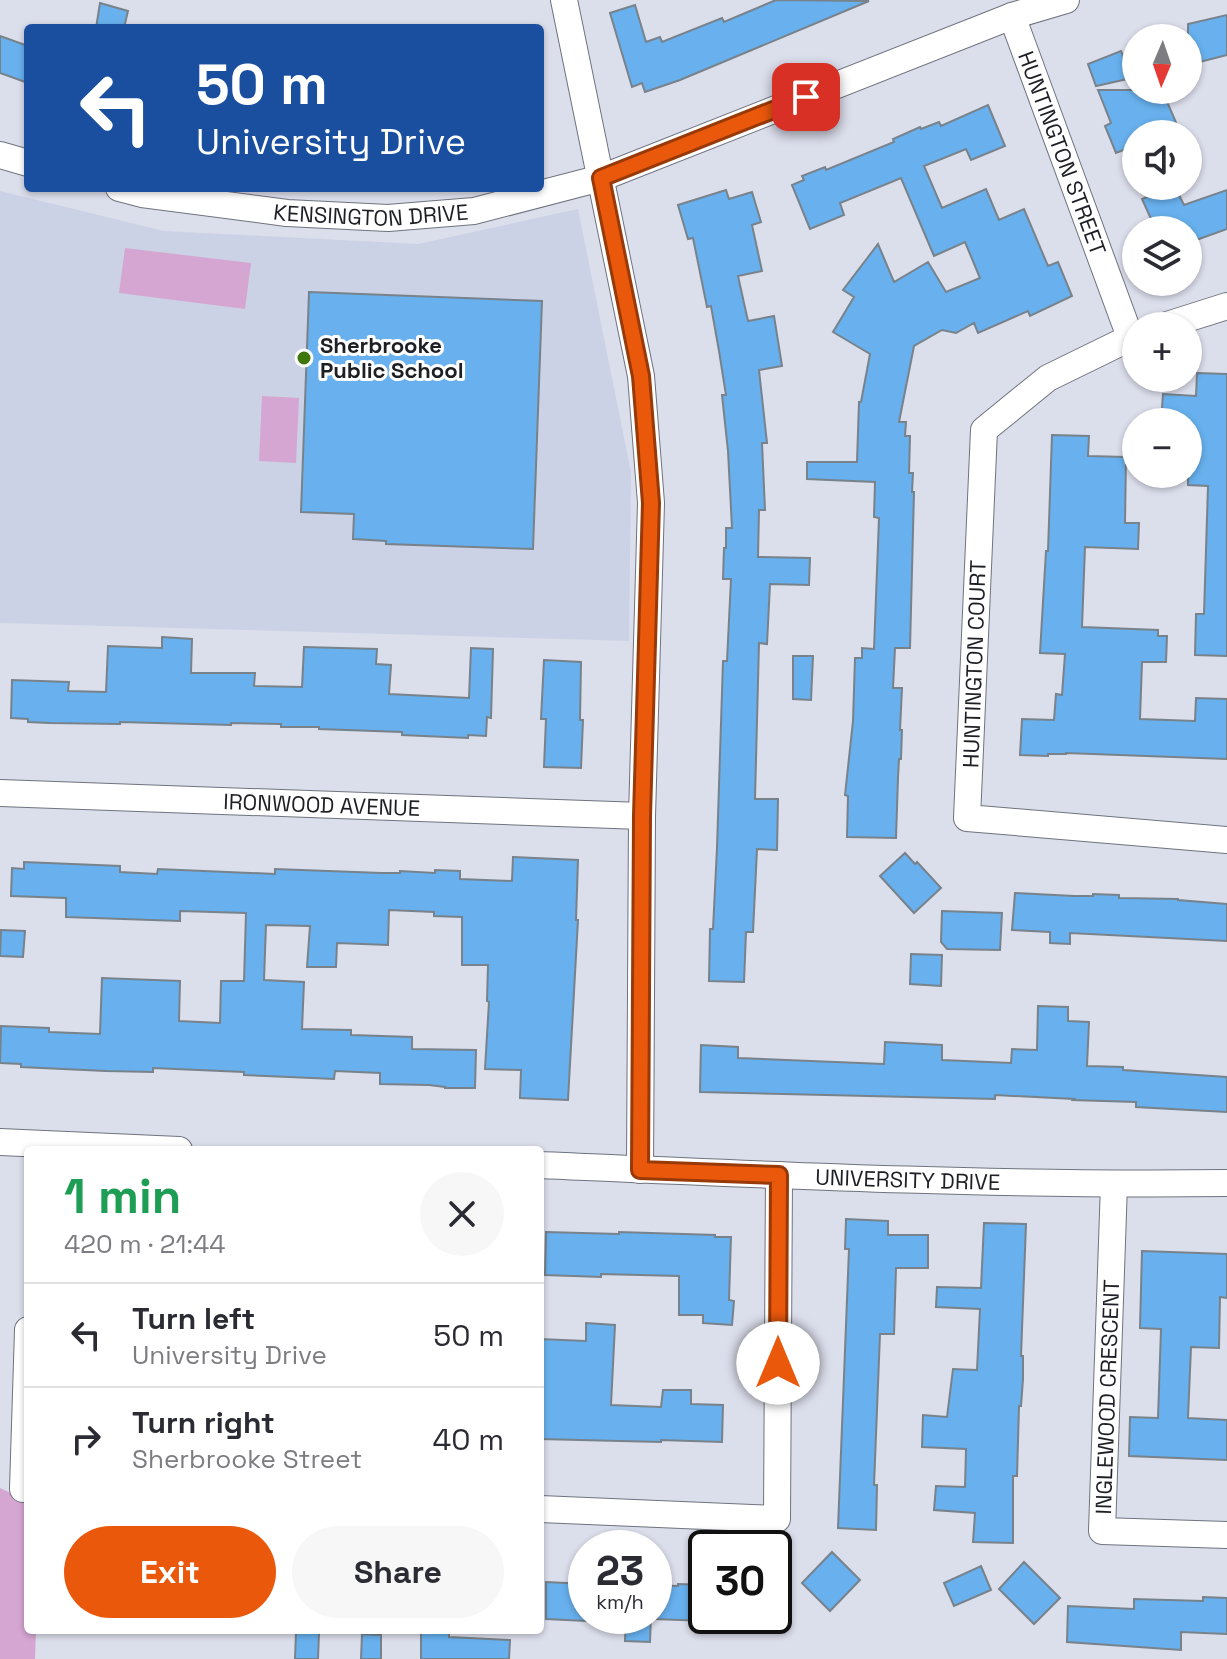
<!DOCTYPE html>
<html lang="en">
<head>
<meta charset="utf-8">
<style>
  :root { --surface:#fff; --page:#f7f7f7; --text:#2b2b33; --muted:#7c7c81; --line:#e1e1e2; --accent:#ea580c }
  body { margin:0; font-family:"Space Grotesk",sans-serif; background:var(--page); color:var(--text); height:100vh; display:flex; flex-direction:column; font-size:30px; white-space:nowrap }
  * { box-sizing:border-box; margin:0 }
  p { font-size:26px; color:var(--muted) }
  .icon { flex:none; width:44px; height:44px; fill:none; stroke:currentColor; stroke-width:2; stroke-linecap:round; stroke-linejoin:round }
  .map { position:relative; flex:1; overflow:hidden }
  .panel { position:absolute; left:24px; top:1146px; width:520px; height:488px; display:flex; flex-direction:column; background:var(--surface); border-radius:8px; box-shadow:0 2px 6px #0004 }
  .panel>* { flex:none }
  .top-card { position:absolute; left:24px; top:24px; width:520px; height:168px; border-radius:8px; box-shadow:0 2px 6px #0004; background:#1a4fa0; color:#fff; overflow:hidden }
  .needle { width:52px; rotate:182deg }
  .fabs { position:absolute; left:1122px; top:24px; display:grid; gap:16px }
  .fabs a { display:grid; place-items:center; width:80px; height:80px; border-radius:50%; background:var(--surface); box-shadow:0 2px 6px #0004; font-size:40px }
  .speed { position:absolute; left:568px; top:1530px; display:flex; gap:16px; font-size:40px; font-weight:700; text-align:center }
  .speed>* { display:grid; place-content:center; width:104px; height:104px; border-radius:50%; background:var(--surface); box-shadow:0 2px 6px #0004; line-height:1 }
  .speed small { font-size:20px; font-weight:400 }
  .speed .limit { border:4px solid #111; border-radius:12px; background:#fff; color:#111 }
  .pin { position:absolute; display:grid; place-items:center; width:68px; height:68px; color:#fff; margin:-34px; border-radius:16px; box-shadow:0 4px 12px #0006 }
  .me { position:absolute; width:88px; margin:-44px; rotate:0deg; stroke-linejoin:round; filter:drop-shadow(0 0 6px #0008) }
  .turn { display:flex; align-items:center; gap:28px; height:168px; padding:0 40px; font-size:36px }
  .turn .icon { width:104px; height:104px; stroke-width:2.5 }
  .turn b { display:block; font-size:56px; line-height:68px }
  .round { display:grid; place-items:center; flex:none; width:84px; height:84px; border-radius:42px; background:var(--page) }
  .headline { display:flex; align-items:center; justify-content:space-between; height:136px; padding:0 40px }
  h1 { font-size:48px; font-weight:800; line-height:60px; color:#1e9e55 }
  .cta { display:flex; gap:16px; margin-top:auto; padding:16px 40px }
  .cta a { flex:1; height:92px; border-radius:48px; background:var(--accent); color:#fff; font-size:32px; font-weight:800; line-height:92px; text-align:center }
  .cta a+a { background:var(--page); color:var(--text) }
  ul { padding:0; list-style:none }
  li { display:flex; align-items:center; gap:24px; height:104px; padding:0 40px; border-top:2px solid var(--line) }
  li div { flex:1 }
  li b { display:block; font-size:30px }
  li em { font-style:normal }
  .map>svg:first-child { display:block }
</style>
</head>
<body>
<div class="map">
<svg width="1227" height="1659" viewBox="0 0 1227 1659">
  <rect width="100%" height="100%" fill="#dbdeeb"/>
  <!-- built -->
  <path fill="#ccd2e5" d="M0 191 164 231 418 244 578 209 631 472 629 641 0 623Z"/>
  <!-- green -->
  <path fill="#d5a6d2" d="M125 248 251 263 245 309 119 293Z
    M262 396 299 398 296 463 259 461Z
    M0 1488 28 1501V1630H36L35 1659H0Z"/>
  <!-- building -->
  <path fill="#68b1ee" stroke="#78828b" stroke-width="2" d="M776 0 869 1 680 80 645 92 642 83 632 87 610 13 635 5 646 42 660 37 662 42 722 18 724 22Z
    M100 3 128 11 124 28H96Z
    M1227 15V55L1188 65V24Z
    M0 36 28 46V83L0 73Z
    M1121 51 1132 78 1096 86 1088 64Z
    M1098 90H1162L1181 134H1136V145L1116 153 1105 126 1111 123Z
    M988 105 1005 146 971 160 966 149 924 166 942 208 986 189 999 220 1024 209 1048 266 1058 262 1072 296 1030 316 1028 311 978 333 974 323 956 333 942 330 914 346 899 422H906L905 436H910L909 473H913L912 492H914L910 648H895L893 688H902L900 730H902L901 759H899L898 778 896 838 847 837 848 796 845 795 853 721 855 658H862V648L874 649 879 518 874 517 875 482 807 479V462H857L859 402H861L870 354 833 332 854 297 843 290 878 244 894 282 928 262 946 292 980 278 965 242 934 256 901 178 840 203 844 215 810 229 792 185 804 180 802 176 825 167 826 170 894 142 893 139 920 127 921 129 939 122 941 126Z
    M1171 187 1176 196 1179 195 1184 205 1227 190V229L1188 243V230H1156L1142 199Z
    M726 190 729 199 752 192 761 222 752 225 762 271 738 276 748 321 774 316 782 366 759 370 767 443H762L765 510H759L758 557 810 558 809 585 770 584 767 644 759 643 755 799H778L777 850 757 849 753 932H746L744 982 709 981 710 929H713L717 848 723 661H727L731 579H723L724 548H726V528H732L728 451 722 395H726L719 351 711 306 707 307 693 238 688 239 678 205Z
    M309 292 542 301 533 549 386 544V541L353 539 354 514 301 512Z
    M1197 373 1227 374V656L1195 655 1196 614H1204L1208 486 1188 485V422H1161L1163 394 1196 396Z
    M1052 435 1089 436 1088 456 1126 457 1125 523H1139L1138 549 1085 547 1082 627 1158 630V636H1167L1166 662H1142L1140 719 1195 721 1196 698 1227 699V759L1066 753V754H1048V756L1020 755 1022 719 1054 720 1056 694 1062 695 1065 654 1040 653 1046 551H1048Z
    M162 637 192 639 191 673H255L254 686 302 687 304 647 377 649 376 664 391 665 389 694 469 698 471 648 493 649 491 718 487 717 486 736 468 735V738L402 735V732L319 729V727H281V724L231 723V725L120 722V724L50 723 28 722V719L11 718 12 680 69 682 68 691 106 692 108 646 162 648Z
    M793 656H813L811 700 793 699Z
    M544 660 581 662 580 720H583L581 768 544 767 546 719H541Z
    M905 853 915 864 917 862 941 888 914 913 880 876Z
    M513 857 578 860 576 920H578L568 1100 520 1098 521 1070 485 1069 489 1002 487 1001 488 965H462V917L434 916V912L389 910 388 945 337 943 336 967H307L310 926 266 925 264 980 304 982 302 1029 351 1030V1035L412 1037V1049L476 1050 475 1088H445V1087L429 1085 380 1084V1073L335 1071 334 1079 244 1075V1072L153 1068V1072L106 1071 21 1067V1064L0 1063 1 1026 49 1028V1032L100 1034 102 978 180 981 179 1021 220 1023 221 981H244L246 913 180 911V921L66 917V898L11 896 12 868 24 869V862L120 866V872L157 874 158 869 275 874V869L382 873H400V871L435 873V870L460 871V879L512 881Z
    M1015 893 1074 896H1093V894L1119 895V898L1178 899V900L1227 904V941L1070 933V944L1050 943V932L1012 930Z
    M942 911 1002 913 1000 950 947 949 941 942Z
    M1 930 25 931 23 957 0 956Z
    M911 954 942 955 941 986 910 984Z
    M1038 1006 1068 1007V1021L1089 1022 1087 1066 1123 1067V1070L1227 1077V1112L1136 1107V1102L1073 1100 1074 1099 995 1095V1099L700 1092 701 1045 738 1047V1058L884 1064 885 1042 942 1045V1060L1011 1063 1012 1049 1037 1050Z
    M846 1219 888 1221V1235H928V1268H896L894 1334H880L874 1485H877L876 1530 838 1528 849 1249H845Z
    M984 1223 1026 1224 1021 1356H1023V1379L1021 1406H1019L1017 1476H1013V1543L973 1542 975 1513 934 1510 936 1486 965 1487 966 1449 922 1447 923 1415 947 1417 953 1369 977 1370 980 1309 936 1307 937 1287 981 1288Z
    M546 1232 619 1234V1232L715 1235V1237H731L729 1300 734 1301 732 1325 703 1323V1315H679V1276L601 1274V1277L545 1275Z
    M1142 1251 1227 1254V1298L1220 1297 1219 1348 1191 1347 1188 1418 1227 1420V1460L1129 1456 1130 1417 1158 1418 1161 1329 1140 1328Z
    M586 1323 615 1325 611 1405 661 1407 663 1390H691V1404L723 1405 722 1442 661 1440V1442L540 1439V1339L586 1341Z
    M832 1552 860 1580 830 1611 802 1583Z
    M1024 1562 1060 1598 1034 1624 999 1589Z
    M981 1566 991 1590 954 1606 944 1583Z
    M546 1582 586 1584V1621L546 1619Z
    M678 1584 706 1585V1621L654 1619V1585L678 1586Z
    M1203 1597 1227 1598V1634L1181 1632V1650L1067 1642 1068 1606 1134 1609V1599L1203 1601Z
    M626 1616H651L650 1642 625 1641Z
    M421 1631H449V1637L510 1640 509 1659H421Z
    M296 1632 319 1633 318 1659H295Z
    M362 1634 381 1635V1659H361Z"/>
  <g fill="none" stroke-linecap="round" stroke-linejoin="round">
    <defs>
      <g id="minor">
        <path d="M564 0 641 376 651 503 642 816 640 1170"/>
        <path id="s1" d="M1012 16 1130 337"/>
        <path d="M0 155 28 163"/>
        <path id="s2" d="M119 188 142 194 287 213 388 218 474 211 601 178 1012 16 1066 0"/>
        <path d="M1164 326 1227 306"/>
        <path d="M1136 335 1048 378 984 430 967 818 1227 840"/>
        <path id="s3" d="M0 793 642 816"/>
        <path d="M0 1142 179 1150"/>
        <path id="s4" d="M540 1165C769 1175 998 1186 1227 1183"/>
        <path d="M1114 1184 1102 1531 1227 1535"/>
        <path d="M28 1330 23 1489H28"/>
        <path d="M540 1509 777 1519 779 1175"/>
      </g>
    </defs>
    <!-- minor casing -->
    <use href="#minor" stroke="#6f737e" stroke-width="28"/>
    <!-- minor -->
    <use href="#minor" stroke="#fff" stroke-width="26"/>
  </g>
  <g fill="none" stroke-linecap="round" stroke-linejoin="round">
    <defs>
      <path id="route" d="M778 1363 779 1175 640 1170 642 816 651 503 641 376 601 178 806 97"/>
    </defs>
    <!-- route casing -->
    <use href="#route" stroke="#983908" stroke-width="20"/>
    <!-- route -->
    <use href="#route" stroke="#ea580c" stroke-width="14"/>
  </g>
  <!-- markers -->
  <circle fill="#3e770b" stroke="#fff" stroke-width="3" cx="304" cy="358" r="8"/>
  <g text-anchor="middle" stroke-width="6" stroke-linejoin="round" paint-order="stroke">
    <!-- street labels -->
    <g font-size="22" fill="#1e1f24" stroke="#fff">
      <text dy="8" stroke="none"><textPath href="#s1" startOffset="146">HUNTINGTON STREET</textPath></text>
      <text dy="8" stroke="none"><textPath href="#s2" startOffset="254">KENSINGTON DRIVE</textPath></text>
      <text transform="translate(974 664) rotate(-88)" y="8">HUNTINGTON COURT</text>
      <text dy="8" stroke="none"><textPath href="#s3" startOffset="322">IRONWOOD AVENUE</textPath></text>
      <text dy="8" stroke="none"><textPath href="#s4" startOffset="368">UNIVERSITY DRIVE</textPath></text>
      <text transform="translate(1107 1397) rotate(-88)" y="8">INGLEWOOD CRESCENT</text>
    </g>
    <!-- poi labels -->
    <g font-size="22" font-weight="bold" fill="#1e1f24" stroke="#fff" text-anchor="start">
      <text x="320" y="353">Sherbrooke<tspan x="320" dy="25">Public School</tspan></text>
    </g>
  </g>
</svg>
<div class="fabs">
<a><svg class="needle" viewBox="-14 -14 28 28"><path d="M0-13l5 13h-10z" fill="#e53935"/><path d="M0 13l5-13h-10z" fill="#7c7c81"/></svg></a>
<a><svg class="icon" aria-label="sound" viewBox="0 0 24 24"><path d="M4 9h4l5-4v14l-5-4H4zM17 9q2 3 0 6"/></svg></a>
<a><svg class="icon" aria-label="layers" viewBox="0 0 24 24"><path d="M12 4l9 5-9 5-9-5zM3 14l9 5 9-5"/></svg></a>
<a>+</a>
<a>−</a>
</div>
<div class="speed"><div>23<small>km/h</small></div><div class="limit">30</div></div>
<div class="pin" style="left:806px;top:97px;background:#d93025"><svg class="icon" aria-label="arrive" viewBox="0 0 24 24"><path d="M6 21V4h12l-3 4 3 4H6"/></svg></div>
<svg class="me" style="left:778px;top:1363px" viewBox="-20 -20 40 40"><circle r="19" fill="#fff"/><path d="M0-13L10 11 0 6-10 11z" fill="#ea580c"/></svg>
<div class="top-card">
<div class="turn"><svg class="icon" aria-label="left" viewBox="0 0 24 24"><path d="M17 20v-9H6M10 6l-5 5 5 5"/></svg><div><b>50 m</b>University Drive</div></div>
</div>
<section class="panel">
<div class="headline"><div><h1>1 min</h1><p>420 m · 21:44</p></div><a class="round"><svg class="icon" aria-label="close" viewBox="0 0 24 24"><path d="M6 6l12 12M18 6L6 18"/></svg></a></div>
<ul>
<li><svg class="icon" aria-label="left" viewBox="0 0 24 24"><path d="M17 20v-9H6M10 6l-5 5 5 5"/></svg><div><b>Turn left</b><p>University Drive</p></div><em>50 m</em></li>
<li><svg class="icon" aria-label="right" viewBox="0 0 24 24"><path d="M7 20v-9h11M14 6l5 5-5 5"/></svg><div><b>Turn right</b><p>Sherbrooke Street</p></div><em>40 m</em></li>
</ul>
<div class="cta"><a>Exit</a><a>Share</a></div>
</section>
</div>
</body>
</html>
